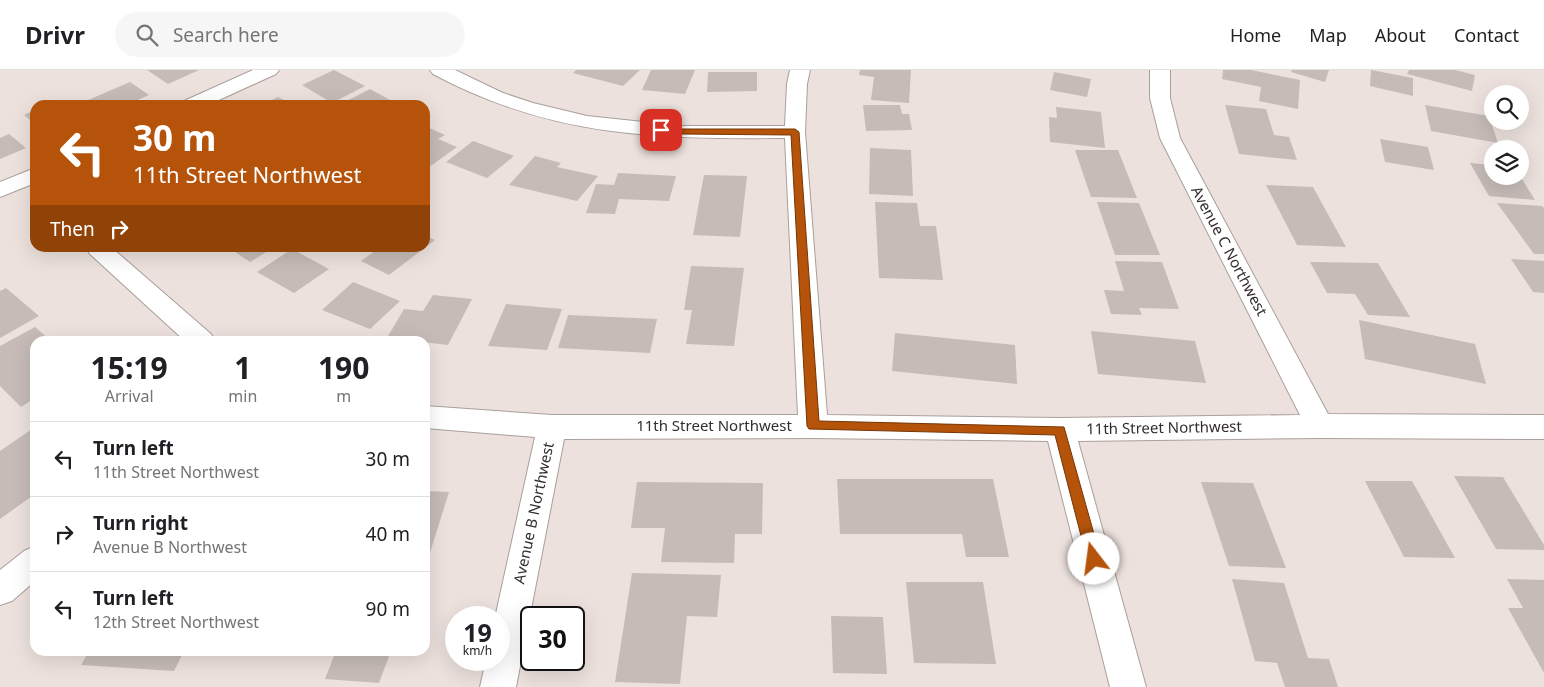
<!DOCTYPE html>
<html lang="en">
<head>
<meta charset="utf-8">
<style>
  :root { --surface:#fff; --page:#f6f6f6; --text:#202124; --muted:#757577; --line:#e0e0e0 }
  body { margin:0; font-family:"Noto Sans",sans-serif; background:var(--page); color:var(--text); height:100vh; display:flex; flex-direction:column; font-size:19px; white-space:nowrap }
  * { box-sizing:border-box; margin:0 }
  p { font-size:16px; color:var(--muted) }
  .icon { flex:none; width:28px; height:28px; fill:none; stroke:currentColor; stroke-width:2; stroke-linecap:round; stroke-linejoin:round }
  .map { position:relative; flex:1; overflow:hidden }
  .drawer { position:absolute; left:30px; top:266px; width:400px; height:320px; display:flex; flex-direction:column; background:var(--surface); border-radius:15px; box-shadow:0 5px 20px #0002 }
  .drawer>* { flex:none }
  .guide { position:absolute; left:30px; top:30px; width:400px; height:152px; border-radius:15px; box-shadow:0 5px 20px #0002; background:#b45309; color:#fff; overflow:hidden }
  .tools { position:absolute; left:1484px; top:15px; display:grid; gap:10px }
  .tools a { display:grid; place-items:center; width:45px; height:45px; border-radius:50%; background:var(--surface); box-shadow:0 5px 20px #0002; font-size:25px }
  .speed { position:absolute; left:445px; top:536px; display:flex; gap:10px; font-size:25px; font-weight:700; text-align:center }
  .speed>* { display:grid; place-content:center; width:65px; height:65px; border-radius:50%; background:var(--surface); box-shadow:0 5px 20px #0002; line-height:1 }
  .speed small { font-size:12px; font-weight:400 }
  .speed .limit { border:2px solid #111; border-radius:8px; background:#fff; color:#111 }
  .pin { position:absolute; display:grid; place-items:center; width:42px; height:42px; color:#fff; margin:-21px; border-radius:10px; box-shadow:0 2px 8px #0006 }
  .me { position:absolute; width:55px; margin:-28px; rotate:345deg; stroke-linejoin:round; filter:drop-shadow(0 0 4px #0008) }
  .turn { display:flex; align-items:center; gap:18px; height:105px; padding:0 20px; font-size:22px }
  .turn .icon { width:65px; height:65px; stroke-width:2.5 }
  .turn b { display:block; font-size:35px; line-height:42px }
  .then { display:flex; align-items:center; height:48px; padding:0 20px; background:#0003; gap:10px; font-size:19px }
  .eta { display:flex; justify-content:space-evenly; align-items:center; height:85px; text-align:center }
  .eta b { font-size:30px; font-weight:700; line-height:35px }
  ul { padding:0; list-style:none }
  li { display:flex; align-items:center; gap:15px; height:75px; padding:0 20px; border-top:1px solid var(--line) }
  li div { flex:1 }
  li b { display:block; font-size:19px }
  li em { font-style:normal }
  header { display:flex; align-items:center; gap:30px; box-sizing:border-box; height:70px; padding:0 25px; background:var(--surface); border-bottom:1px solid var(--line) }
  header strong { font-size:24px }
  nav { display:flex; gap:28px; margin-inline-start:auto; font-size:18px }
  .search { width:350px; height:45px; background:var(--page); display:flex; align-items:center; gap:12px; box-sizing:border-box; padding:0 18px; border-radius:28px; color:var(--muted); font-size:19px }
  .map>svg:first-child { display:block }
</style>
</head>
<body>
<header>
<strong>Drivr</strong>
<div class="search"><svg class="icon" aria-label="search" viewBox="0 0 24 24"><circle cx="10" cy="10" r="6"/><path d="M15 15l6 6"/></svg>Search here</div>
<nav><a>Home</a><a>Map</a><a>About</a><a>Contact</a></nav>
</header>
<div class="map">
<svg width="1544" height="617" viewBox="0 0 1544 617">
  <rect width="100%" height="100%" fill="#ece1dc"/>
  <!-- building -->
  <path fill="#c6bbb7" d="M147 0H199L168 14Z
    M334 0 365 16 332 33 302 15Z
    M576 0H640L623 16 573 3Z
    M651 0H695L685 24 642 20Z
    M860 0H911L909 33 871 30 874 7 859 5Z
    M1223 0H1251L1300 10 1298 39 1259 31 1261 17 1222 9Z
    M1292 0H1329L1325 12 1291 2Z
    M1371 0 1413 8V26L1370 16Z
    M1409 0H1455L1475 5 1472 21 1407 4Z
    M708 2H757V21L707 22Z
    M1054 2 1091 9 1087 27 1050 20Z
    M130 12 149 25 126 35H90L86 31Z
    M370 19 399 35H339Z
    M278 27 294 35H262Z
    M863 35H900L902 44H909L912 60 866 61Z
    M1225 35 1266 39 1274 65 1289 67 1297 90 1239 84Z
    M1425 35 1489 46 1498 73 1431 61Z
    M1056 37 1101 42 1105 78 1050 72 1049 47 1057 48Z
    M35 40V54L24 45Z
    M425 56 445 65 438 69 457 77 425 100Z
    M9 64 26 78 0 89V68Z
    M1380 69 1428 77 1434 100 1385 92Z
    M473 71 514 86 487 108 446 92Z
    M870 78 911 80 913 126 869 124Z
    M1075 80H1118L1137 128 1091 127Z
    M535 86 561 93 557 97 598 106 577 131 509 115Z
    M1470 93 1492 95V106H1520L1535 130 1489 126Z
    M618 103 676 106 669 131 619 129 615 144 586 143 596 114 614 115Z
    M704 105 747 106 740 167 693 165Z
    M1266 115 1313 117 1346 177 1297 175Z
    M875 132 917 133 920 156H936L943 210 879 208Z
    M1097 132 1139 133 1160 185H1115Z
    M1497 133 1542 136 1544 138V184H1534Z
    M425 165 435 170 389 205 361 191 379 178H425Z
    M229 178H273L250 192Z
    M292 179 329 199 294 223 257 202Z
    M1511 189 1544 191V223L1533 222Z
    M1115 191 1162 192 1179 239 1139 238 1142 245 1111 244 1104 220 1124 221Z
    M1310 192 1378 193 1410 247 1368 245 1355 224 1327 223Z
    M691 196 744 198 734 276 686 274 692 240H684Z
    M353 212 400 231 370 259 322 240Z
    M6 218 39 246 0 268V221Z
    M433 225 472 229 448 275 387 268 404 239 423 241Z
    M506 234 562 239 547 280 488 276Z
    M568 245 657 249 650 283 558 278Z
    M1359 250 1475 274 1486 314 1365 289Z
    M35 257 51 271H35V328L21 337 0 316V276Z
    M1091 261 1195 271 1206 313 1098 304Z
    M895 263 1015 275 1017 314 892 301Z
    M35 357V424L0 449V381Z
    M1454 406 1503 407 1544 475V480L1496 479Z
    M837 409H993L1009 487H966L962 464H840Z
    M1365 411H1412L1455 488 1404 487Z
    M637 412 763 413 762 464H735L734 493 661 492 665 458H631Z
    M1201 412 1253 413 1286 498 1229 496Z
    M425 421 449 422 428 489H425Z
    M632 503 721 505 717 547 687 546 680 614 615 612Z
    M1232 509 1284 513 1308 588 1329 589 1338 617H1285L1277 593 1255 591Z
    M1507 509 1544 510V603L1508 538H1523Z
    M906 512H983L996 594 914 593Z
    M831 546 883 547 887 604 833 603Z
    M89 581H184L174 601 81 595Z
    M336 581H391L379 613 325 609Z"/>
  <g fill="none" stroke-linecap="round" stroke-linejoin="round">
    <defs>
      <path id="minor" d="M253 0H279L276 4 208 35H181L184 31Z
        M430 0H455L503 23 533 33 587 46 681 56H785L787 14 790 0H810L807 14 805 62 827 345 1060 348 1300 345 1160 68 1150 28V0H1170V28L1180 68 1328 344 1544 345V369L1320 368 1078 371 1146 617H1110L1048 371 813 368 564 369 516 617H480L486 590H499V548H495L535 367 425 358V336L552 345H798L785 68C655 69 551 67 433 4Z
        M35 98V113L0 127V112Z
        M86 178H112L211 264 215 271H185L90 184Z
        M35 476V511L12 531 0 535V500L24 481Z"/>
    </defs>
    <!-- minor casing -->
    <use href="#minor" stroke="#a99f9b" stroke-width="2"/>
    <!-- minor -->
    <use href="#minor" fill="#fff" fill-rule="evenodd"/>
  </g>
  <!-- route -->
  <path fill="#b45309" stroke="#753606" d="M661 57 680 59H795L799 62 819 351 1064 357 1101 489 1099 493 1094 495 1089 493 1087 489 1055 365 809 359 807 356 791 65 680 64 658 62 657 60Z"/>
  <g text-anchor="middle" stroke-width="4" stroke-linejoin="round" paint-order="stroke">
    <!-- street labels -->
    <g font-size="15" fill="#322e2d" stroke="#fff">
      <text transform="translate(1229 181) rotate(62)" y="5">Avenue C Northwest</text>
      <text x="714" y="361">11th Street Northwest</text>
      <text transform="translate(1164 358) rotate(-1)" y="5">11th Street Northwest</text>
      <text transform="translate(534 443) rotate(-78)" y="5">Avenue B Northwest</text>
    </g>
  </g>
</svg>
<div class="tools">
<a><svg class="icon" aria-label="search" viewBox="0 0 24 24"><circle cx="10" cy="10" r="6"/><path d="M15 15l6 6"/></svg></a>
<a><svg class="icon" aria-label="layers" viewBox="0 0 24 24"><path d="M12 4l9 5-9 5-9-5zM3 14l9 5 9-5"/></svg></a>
</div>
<div class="speed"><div>19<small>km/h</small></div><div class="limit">30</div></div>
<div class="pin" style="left:661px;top:60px;background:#d93025"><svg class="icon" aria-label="arrive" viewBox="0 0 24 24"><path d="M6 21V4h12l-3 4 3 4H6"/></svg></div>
<svg class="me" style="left:1094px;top:489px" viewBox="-20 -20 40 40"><circle r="19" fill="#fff"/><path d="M0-13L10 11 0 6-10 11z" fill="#b45309"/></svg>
<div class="guide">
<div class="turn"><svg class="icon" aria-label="left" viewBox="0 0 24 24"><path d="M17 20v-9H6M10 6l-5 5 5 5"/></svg><div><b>30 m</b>11th Street Northwest</div></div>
<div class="then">Then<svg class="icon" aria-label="right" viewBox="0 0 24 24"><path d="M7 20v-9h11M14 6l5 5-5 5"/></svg></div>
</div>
<section class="drawer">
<div class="eta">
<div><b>15:19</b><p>Arrival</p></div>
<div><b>1</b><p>min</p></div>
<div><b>190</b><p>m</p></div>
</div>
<ul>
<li><svg class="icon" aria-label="left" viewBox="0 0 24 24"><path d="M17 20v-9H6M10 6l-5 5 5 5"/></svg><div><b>Turn left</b><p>11th Street Northwest</p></div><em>30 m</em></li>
<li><svg class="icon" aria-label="right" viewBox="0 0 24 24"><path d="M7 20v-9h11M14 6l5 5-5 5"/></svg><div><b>Turn right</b><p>Avenue B Northwest</p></div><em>40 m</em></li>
<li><svg class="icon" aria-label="left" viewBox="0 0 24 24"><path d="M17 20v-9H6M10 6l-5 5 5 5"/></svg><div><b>Turn left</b><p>12th Street Northwest</p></div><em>90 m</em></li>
</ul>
</section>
</div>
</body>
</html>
